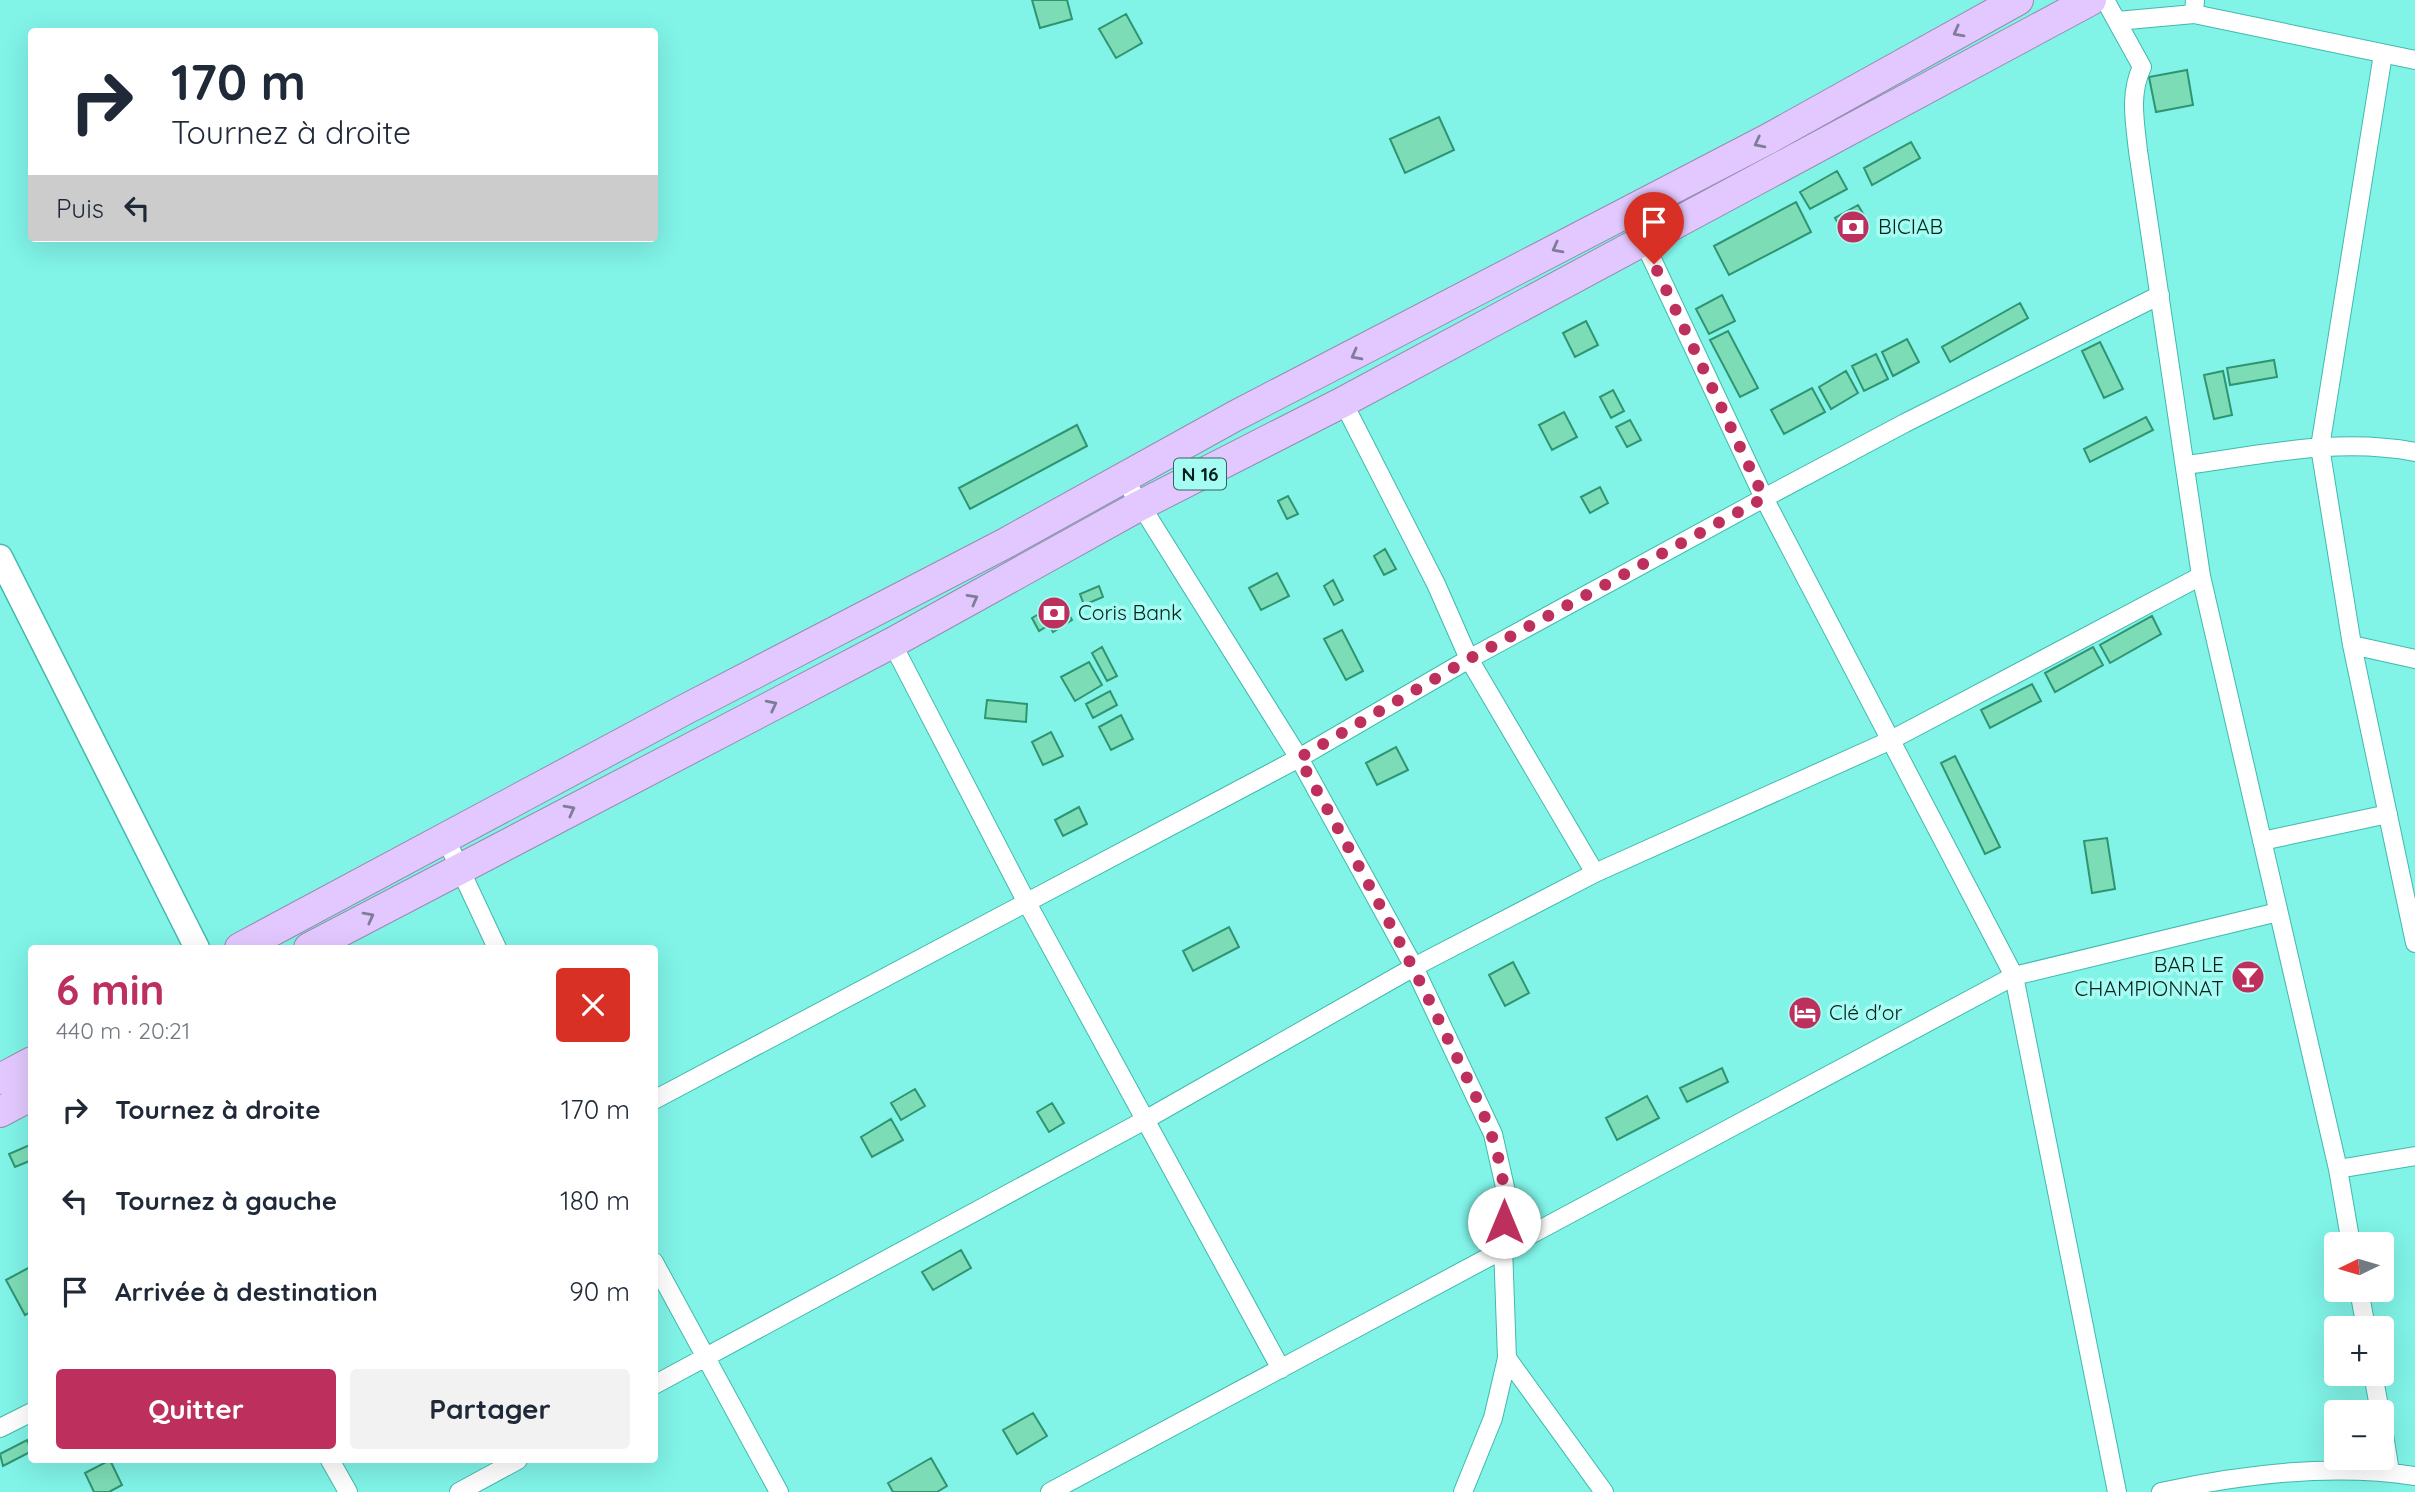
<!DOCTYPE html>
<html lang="fr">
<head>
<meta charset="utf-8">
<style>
  :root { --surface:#fff; --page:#f2f2f3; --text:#1f2937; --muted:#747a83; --accent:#bd2f5d }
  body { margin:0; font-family:Quicksand,sans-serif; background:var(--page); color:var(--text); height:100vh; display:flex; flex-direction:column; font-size:26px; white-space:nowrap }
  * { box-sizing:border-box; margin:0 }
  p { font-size:23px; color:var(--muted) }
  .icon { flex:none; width:38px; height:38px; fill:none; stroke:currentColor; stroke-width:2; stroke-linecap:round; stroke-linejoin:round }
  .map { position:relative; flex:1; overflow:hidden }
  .sheet { position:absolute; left:28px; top:945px; width:630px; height:518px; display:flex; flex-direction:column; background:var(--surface); border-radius:7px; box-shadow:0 7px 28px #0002 }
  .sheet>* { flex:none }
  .banner { position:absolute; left:28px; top:28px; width:630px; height:214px; border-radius:7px; box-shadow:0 7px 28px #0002; background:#fff; color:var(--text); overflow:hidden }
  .needle { width:46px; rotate:265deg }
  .fabs { position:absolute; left:2324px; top:1232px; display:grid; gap:14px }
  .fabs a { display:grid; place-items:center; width:70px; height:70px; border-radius:7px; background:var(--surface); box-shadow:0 7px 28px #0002; font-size:35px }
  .pin { position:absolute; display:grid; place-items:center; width:60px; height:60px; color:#fff; margin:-72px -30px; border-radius:50% 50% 50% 0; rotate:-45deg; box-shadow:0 0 7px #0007 }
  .pin .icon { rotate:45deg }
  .me { position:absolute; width:77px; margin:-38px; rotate:0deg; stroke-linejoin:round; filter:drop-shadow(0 0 5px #0008) }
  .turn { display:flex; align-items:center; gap:24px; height:147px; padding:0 28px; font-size:32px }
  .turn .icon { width:91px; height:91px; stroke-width:2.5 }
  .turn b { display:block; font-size:49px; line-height:60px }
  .then { display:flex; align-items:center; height:66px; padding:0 28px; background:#0003; gap:14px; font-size:26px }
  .round { display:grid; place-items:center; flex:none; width:74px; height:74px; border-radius:7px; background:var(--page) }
  .overview { display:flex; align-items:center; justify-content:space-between; height:119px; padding:0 28px }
  h1 { font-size:42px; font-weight:700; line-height:52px; color:var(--accent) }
  .button { display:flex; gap:14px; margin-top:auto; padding:14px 28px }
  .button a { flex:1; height:80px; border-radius:7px; background:var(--accent); color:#fff; font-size:28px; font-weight:700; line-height:80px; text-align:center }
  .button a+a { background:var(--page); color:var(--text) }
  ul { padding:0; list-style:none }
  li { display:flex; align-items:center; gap:21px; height:91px; padding:0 28px }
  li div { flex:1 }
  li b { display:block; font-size:26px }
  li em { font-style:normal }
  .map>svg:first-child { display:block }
</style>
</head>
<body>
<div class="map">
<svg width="2415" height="1492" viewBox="0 0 2415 1492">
  <rect width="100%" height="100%" fill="#81f3e7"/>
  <!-- building -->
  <path fill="#7cdcb6" stroke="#2f9472" stroke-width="2" d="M1032 0H1067L1072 19 1040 28Z
    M1126 14 1142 43 1116 58 1099 29Z
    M2187 70 2193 105 2156 112 2149 77Z
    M1439 117 1454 150 1405 173 1390 139Z
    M1911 142 1920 158 1872 185 1864 168Z
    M1837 171 1847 189 1810 209 1800 192Z
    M1796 202 1811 232 1729 275 1714 246Z
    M1858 205 1869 224 1846 238 1835 218Z
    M1722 295 1735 321 1709 334 1696 309Z
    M2020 303 2028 318 1950 362 1942 347Z
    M1586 321 1598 345 1575 357 1563 333Z
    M1728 331 1758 388 1740 397 1710 340Z
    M1907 339 1919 362 1893 376 1882 352Z
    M2100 342 2123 389 2104 398 2082 351Z
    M1876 354 1888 379 1864 391 1852 366Z
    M2274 360 2277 377 2230 385 2227 368Z
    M1846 371 1858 393 1831 409 1819 387Z
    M2223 371 2232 415 2214 419 2204 375Z
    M1812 388 1825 412 1784 434 1771 410Z
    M1613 390 1624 411 1611 418 1600 397Z
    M1564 412 1577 437 1552 450 1539 425Z
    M2146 417 2153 430 2090 462 2084 449Z
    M1630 420 1641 440 1627 447 1616 427Z
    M1077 425 1087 446 970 509 959 488Z
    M1600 487 1608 503 1590 513 1581 497Z
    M1288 496 1298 514 1287 519 1278 501Z
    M1385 549 1396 569 1384 575 1374 556Z
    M1277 573 1289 596 1261 610 1249 588Z
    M1333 580 1343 600 1334 605 1324 586Z
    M1099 586 1103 597 1084 605 1080 594Z
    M1061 601 1072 620 1053 632 1049 625 1039 631 1032 618Z
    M2152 616 2161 634 2110 663 2100 645Z
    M1342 630 1363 671 1346 680 1324 639Z
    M1102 647 1117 676 1107 681 1092 653Z
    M2093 647 2103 665 2055 692 2045 673Z
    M1089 662 1102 685 1075 701 1061 677Z
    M2032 684 2041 701 1990 728 1981 710Z
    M1110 691 1117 705 1093 718 1086 704Z
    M987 700 1027 704 1026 722 985 718Z
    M1121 715 1133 739 1111 750 1099 727Z
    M1051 732 1063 756 1043 765 1032 742Z
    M1396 747 1408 770 1377 785 1366 763Z
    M1955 756 2000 847 1985 854 1941 763Z
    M1079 807 1087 824 1063 836 1055 820Z
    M2107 838 2115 889 2092 893 2084 841Z
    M1229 927 1239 947 1193 971 1183 951Z
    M1513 962 1529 993 1505 1006 1489 975Z
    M1722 1068 1728 1082 1687 1102 1680 1088Z
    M915 1089 925 1106 901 1120 891 1103Z
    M1647 1096 1659 1118 1617 1140 1606 1118Z
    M1052 1103 1064 1123 1049 1132 1037 1112Z
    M891 1119 903 1140 872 1157 861 1137Z
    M32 1144V1160L15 1167 9 1154Z
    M961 1250 971 1268 933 1290 922 1272Z
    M32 1266V1311L25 1315 6 1280Z
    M1033 1413 1047 1436 1017 1454 1003 1430Z
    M27 1440 32 1451 3 1466 0 1454Z
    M931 1458 947 1486 937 1492H893L888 1483Z
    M110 1460 122 1485 109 1492H94L85 1473Z"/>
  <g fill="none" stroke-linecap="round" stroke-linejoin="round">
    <defs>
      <path id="street" d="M2105 0 2142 67C2129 94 2135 122 2138 151L2201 576 2338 1169 2351 1244
        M2195 0 2194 14 2415 60
        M2117 21 2194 14
        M2383 54 2320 447 2352 645 2415 943
        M1626 211 1643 240 1764 498 2014 976 2117 1492
        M1343 402 1436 584 1469 659 1595 873
        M2186 465C2261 455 2339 437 2415 452
        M1123 477 1299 758 1414 967 1493 1134 1507 1196 1503 1247 1507 1358 1493 1418 1463 1492
        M892 643 1026 901 1281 1369
        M2352 645 2415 659
        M445 837 497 948
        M2262 841 2388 814
        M654 1100 1299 758 1469 659 1764 498 1905 423 2160 295
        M2338 1169 2415 1156
        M654 1262 779 1492
        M2359 1290 2366 1328
        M1507 1358 1604 1492
        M2373 1374 2380 1412
        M654 1385 1145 1120 1414 967 1595 873 1889 741 2201 576
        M2382 1422 2390 1472
        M0 1428 32 1412
        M330 1460 348 1492
        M459 1492 518 1460
        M1050 1492 2014 976 2278 912
        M2161 1492C2243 1474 2332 1463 2415 1476"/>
      <path id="secondary" d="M0 557 197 948"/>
      <path id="highway" d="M240 948 686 709 1004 544 1235 416 1768 139 2018 0
        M309 948 892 643 1139 506 1343 402 2091 0
        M0 1079 32 1062
        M0 1112 32 1095"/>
    </defs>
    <!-- street casing -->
    <use href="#street" stroke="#41b9ae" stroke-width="20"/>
    <!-- secondary casing -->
    <use href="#secondary" stroke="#41b9ae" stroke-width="27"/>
    <!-- highway casing -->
    <use href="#highway" stroke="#958daf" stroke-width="32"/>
    <!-- street -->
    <use href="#street" stroke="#fff" stroke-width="18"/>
    <!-- secondary -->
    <use href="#secondary" stroke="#fff" stroke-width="24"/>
    <!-- highway -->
    <use href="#highway" stroke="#e2c8fe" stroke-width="30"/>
  </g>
  <!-- one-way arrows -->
  <defs><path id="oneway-chevron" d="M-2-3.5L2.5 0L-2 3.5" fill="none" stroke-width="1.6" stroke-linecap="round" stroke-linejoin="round" transform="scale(1.75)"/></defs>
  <g stroke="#7f7c99">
    <use href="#oneway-chevron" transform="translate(1958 32) rotate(152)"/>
    <use href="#oneway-chevron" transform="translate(1759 143) rotate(153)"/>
    <use href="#oneway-chevron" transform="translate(1557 248) rotate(152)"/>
    <use href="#oneway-chevron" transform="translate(1356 355) rotate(152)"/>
    <use href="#oneway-chevron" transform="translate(973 599) rotate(-29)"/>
    <use href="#oneway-chevron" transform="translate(772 705) rotate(-27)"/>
    <use href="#oneway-chevron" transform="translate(570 810) rotate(-28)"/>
    <use href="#oneway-chevron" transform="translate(369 917) rotate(-28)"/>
  </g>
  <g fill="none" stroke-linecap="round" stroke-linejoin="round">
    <!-- route -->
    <path stroke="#bd2f5d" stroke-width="12" stroke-dasharray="0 21.6" d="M1504 1222C1510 1152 1473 1092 1444 1031 1400 938 1349 849 1299 758L1469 659 1764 498 1654 264"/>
  </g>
  <!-- icons -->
  <defs>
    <symbol id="bank-disc" viewBox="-11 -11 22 22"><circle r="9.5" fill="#bd2f5d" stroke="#a5fcf2"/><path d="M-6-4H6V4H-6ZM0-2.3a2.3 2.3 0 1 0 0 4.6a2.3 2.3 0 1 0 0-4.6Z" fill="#fff"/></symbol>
    <symbol id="bar-disc" viewBox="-11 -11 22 22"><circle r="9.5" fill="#bd2f5d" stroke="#a5fcf2"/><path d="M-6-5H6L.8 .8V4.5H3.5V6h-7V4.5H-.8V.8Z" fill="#fff"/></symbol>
    <symbol id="hotel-disc" viewBox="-11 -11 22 22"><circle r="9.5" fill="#bd2f5d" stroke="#a5fcf2"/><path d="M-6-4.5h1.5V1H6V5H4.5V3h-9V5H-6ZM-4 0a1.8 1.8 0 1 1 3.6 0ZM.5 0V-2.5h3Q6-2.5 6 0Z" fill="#fff"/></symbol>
  </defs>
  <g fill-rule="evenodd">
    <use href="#bank-disc" x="1834" y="208" width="38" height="38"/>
    <use href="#bank-disc" x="1035" y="594" width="38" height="38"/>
    <use href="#bar-disc" x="2229" y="958" width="38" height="38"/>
    <use href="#hotel-disc" x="1786" y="994" width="38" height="38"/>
  </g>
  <g text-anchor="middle" stroke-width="7" stroke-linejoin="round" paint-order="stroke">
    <!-- shield labels -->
    <rect fill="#a5fcf2" stroke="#36625d" stroke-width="2" x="1174" y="458.5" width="52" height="31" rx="5"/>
    <g font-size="19" font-weight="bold" fill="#06201d">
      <text x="1200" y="481">N 16</text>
    </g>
    <!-- poi labels -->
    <g font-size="21" fill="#06201d" stroke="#a5fcf2" text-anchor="start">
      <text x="1878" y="234">BICIAB</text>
      <text x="1078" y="620">Coris Bank</text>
      <text x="2224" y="972" text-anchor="end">BAR LE<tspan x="2224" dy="24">CHAMPIONNAT</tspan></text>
      <text x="1829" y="1020">Clé d'or</text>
    </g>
  </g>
</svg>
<div class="fabs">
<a><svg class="needle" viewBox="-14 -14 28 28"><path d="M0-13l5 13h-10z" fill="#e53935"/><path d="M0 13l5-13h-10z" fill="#747a83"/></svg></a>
<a>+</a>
<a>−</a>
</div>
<div class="pin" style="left:1654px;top:264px;background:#d93025"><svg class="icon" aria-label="arrive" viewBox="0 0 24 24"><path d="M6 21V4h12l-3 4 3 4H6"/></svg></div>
<svg class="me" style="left:1504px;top:1222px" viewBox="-20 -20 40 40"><circle r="19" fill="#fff"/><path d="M0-13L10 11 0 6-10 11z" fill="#bd2f5d"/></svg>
<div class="banner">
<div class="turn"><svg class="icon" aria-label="right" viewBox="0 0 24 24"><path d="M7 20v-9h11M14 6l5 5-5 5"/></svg><div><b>170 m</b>Tournez à droite</div></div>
<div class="then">Puis<svg class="icon" aria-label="left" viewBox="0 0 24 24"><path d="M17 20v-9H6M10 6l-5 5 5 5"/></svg></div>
</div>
<section class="sheet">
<div class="overview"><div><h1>6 min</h1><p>440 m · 20:21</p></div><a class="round" style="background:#d93025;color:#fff"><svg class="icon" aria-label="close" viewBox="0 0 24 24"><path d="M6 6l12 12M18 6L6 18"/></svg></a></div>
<ul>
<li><svg class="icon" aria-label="right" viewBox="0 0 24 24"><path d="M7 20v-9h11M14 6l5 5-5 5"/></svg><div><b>Tournez à droite</b></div><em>170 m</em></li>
<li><svg class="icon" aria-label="left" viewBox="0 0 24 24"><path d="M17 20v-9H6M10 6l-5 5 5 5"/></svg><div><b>Tournez à gauche</b></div><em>180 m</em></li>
<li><svg class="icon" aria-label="arrive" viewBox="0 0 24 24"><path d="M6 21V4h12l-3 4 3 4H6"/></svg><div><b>Arrivée à destination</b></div><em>90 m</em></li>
</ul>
<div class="button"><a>Quitter</a><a>Partager</a></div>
</section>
</div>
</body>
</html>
